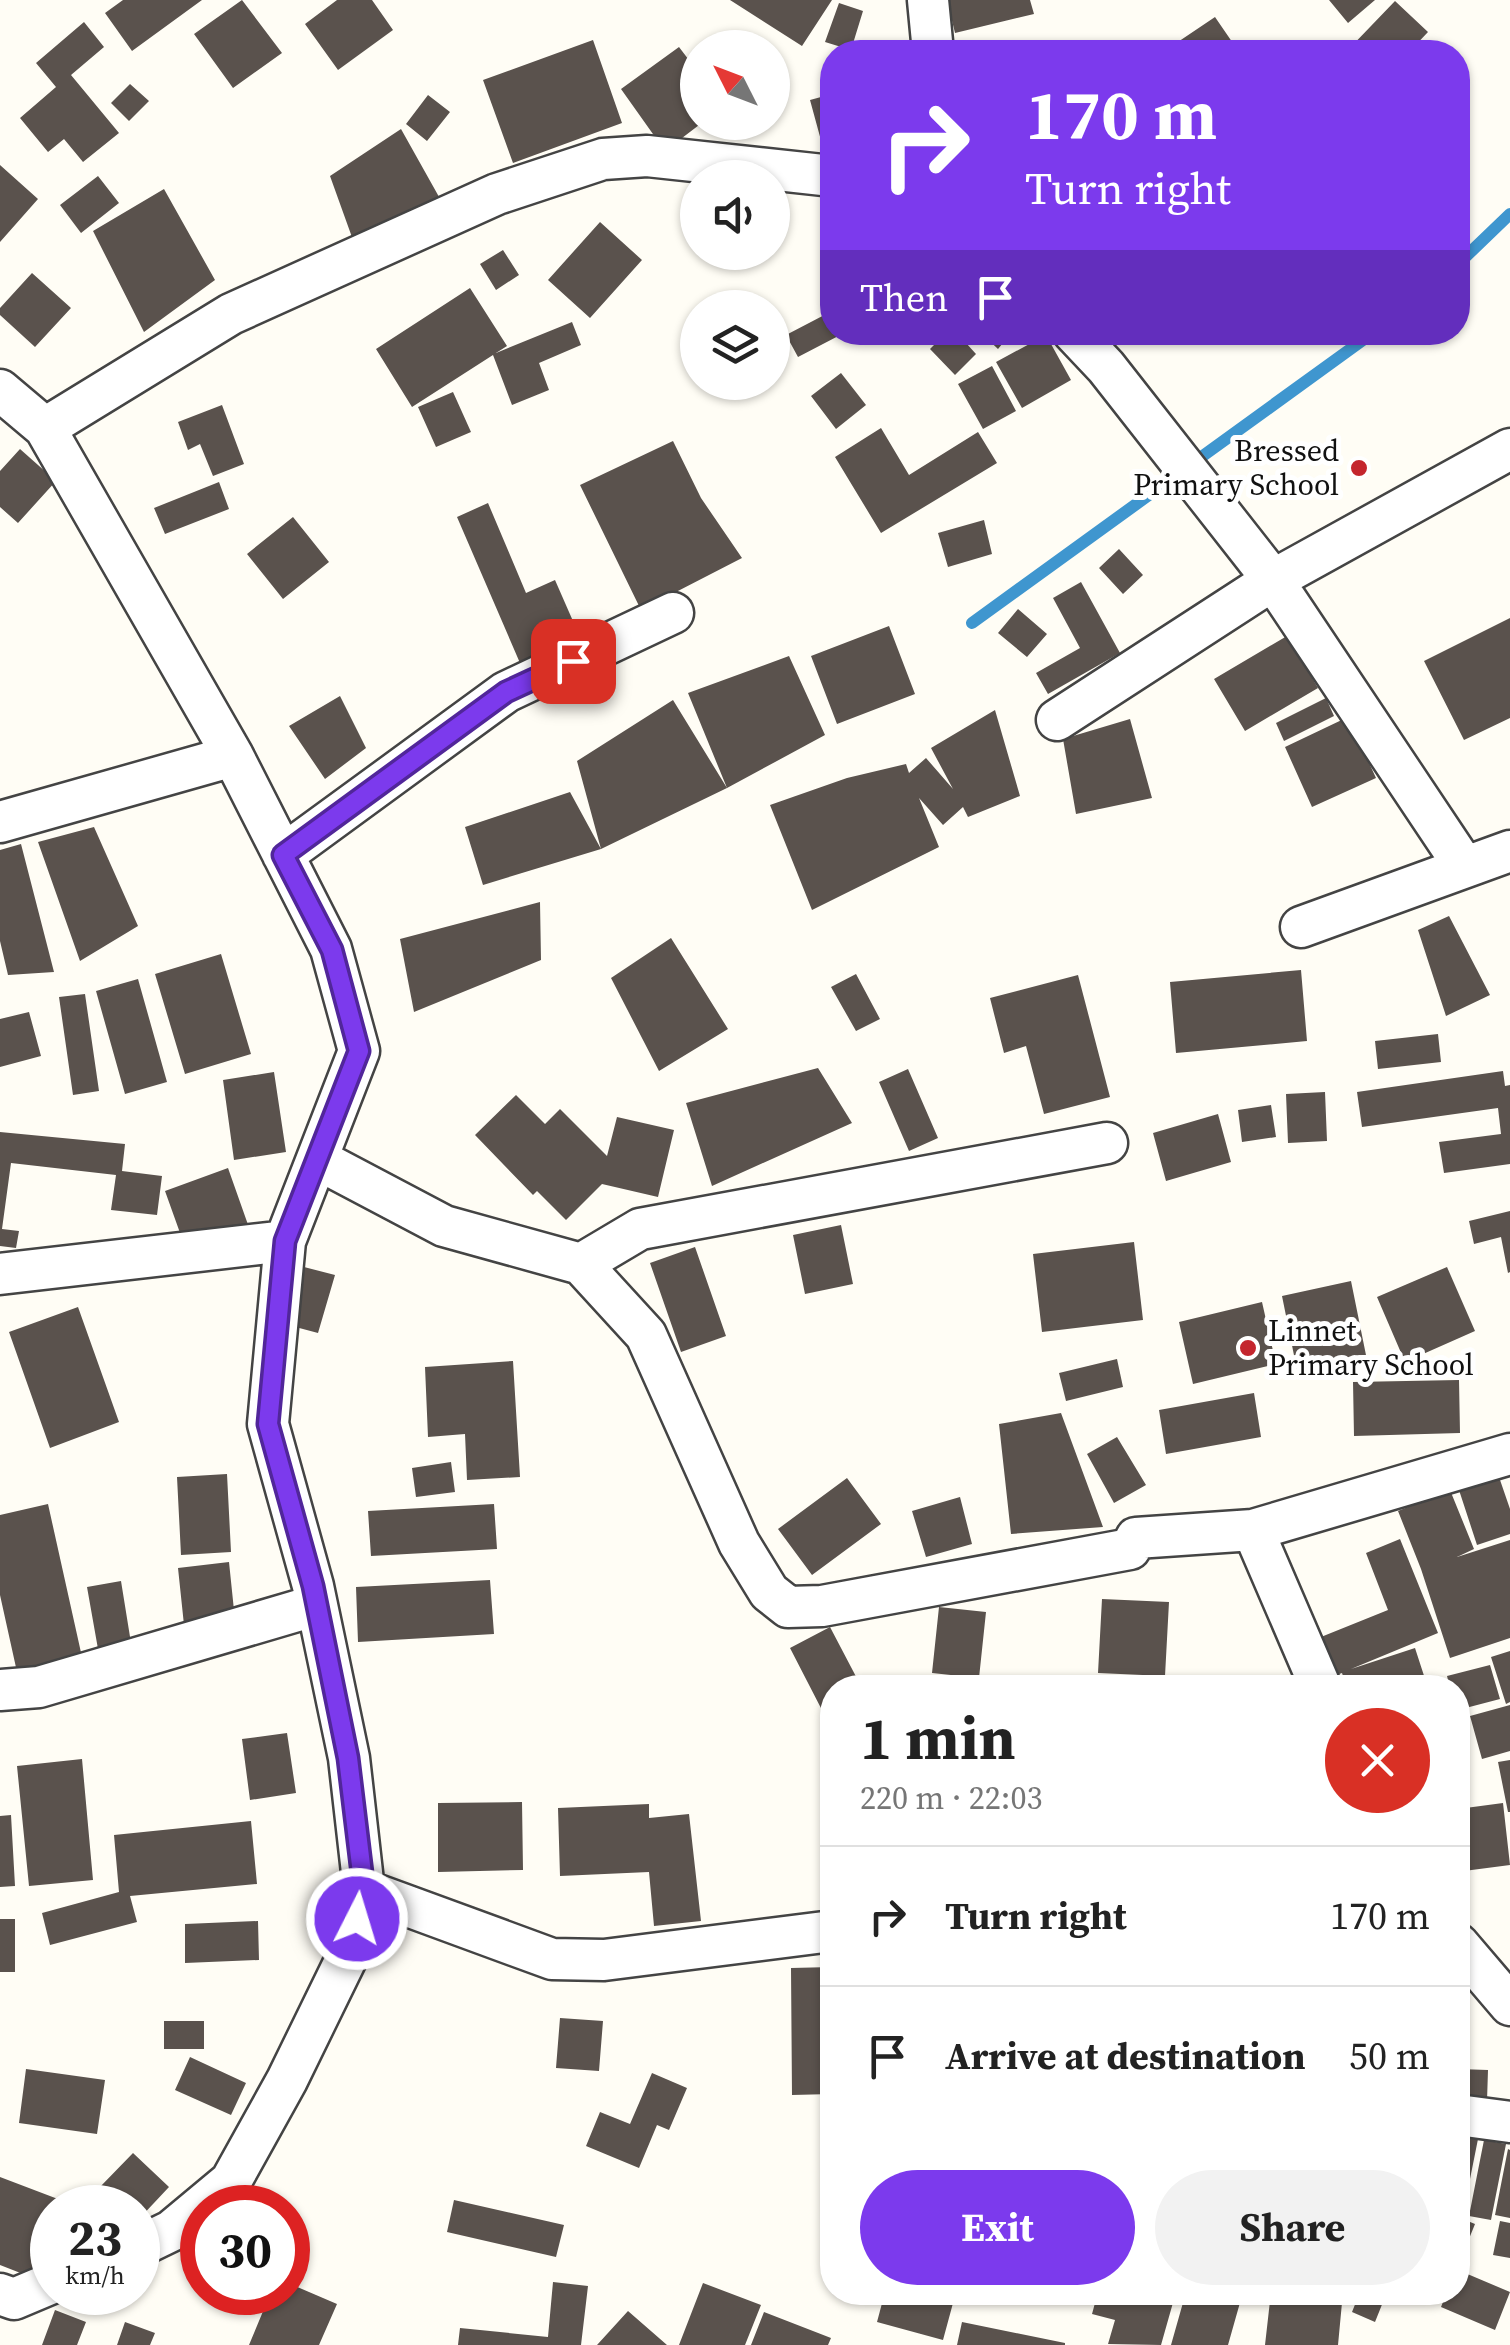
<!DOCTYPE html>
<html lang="en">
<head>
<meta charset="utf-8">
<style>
  :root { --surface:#fff; --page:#f2f2f2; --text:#222; --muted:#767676; --line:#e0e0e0; --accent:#7c3aed }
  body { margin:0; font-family:"Source Serif 4",serif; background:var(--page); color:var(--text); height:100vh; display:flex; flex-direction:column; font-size:38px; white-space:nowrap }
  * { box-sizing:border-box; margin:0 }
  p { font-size:32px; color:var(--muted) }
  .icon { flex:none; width:55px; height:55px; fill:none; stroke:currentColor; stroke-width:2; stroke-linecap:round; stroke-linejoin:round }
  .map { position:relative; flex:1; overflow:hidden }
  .drawer { position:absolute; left:820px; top:1675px; width:650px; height:630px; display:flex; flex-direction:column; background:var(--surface); border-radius:40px; box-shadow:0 2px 8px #0004 }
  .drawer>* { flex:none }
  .guide { position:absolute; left:820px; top:40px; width:650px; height:305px; border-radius:40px; box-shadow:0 2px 8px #0004; background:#7c3aed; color:#fff; overflow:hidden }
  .needle { width:65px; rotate:312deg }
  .controls { position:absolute; left:680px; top:30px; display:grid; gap:20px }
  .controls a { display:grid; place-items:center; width:110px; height:110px; border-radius:50%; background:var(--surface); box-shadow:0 2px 8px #0004; font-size:50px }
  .speed { position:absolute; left:30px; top:2185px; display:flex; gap:20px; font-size:50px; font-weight:700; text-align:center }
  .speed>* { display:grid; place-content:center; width:130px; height:130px; border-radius:50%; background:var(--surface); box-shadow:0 2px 8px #0004; line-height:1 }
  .speed small { font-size:25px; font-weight:400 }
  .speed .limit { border:15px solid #d22; background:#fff; color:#111 }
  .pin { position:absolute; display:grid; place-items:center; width:85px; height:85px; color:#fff; margin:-42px; border-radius:20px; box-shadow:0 5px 15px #0006 }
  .me { position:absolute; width:110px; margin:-55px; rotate:5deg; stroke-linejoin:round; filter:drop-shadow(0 0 8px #0008) }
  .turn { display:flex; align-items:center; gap:35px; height:210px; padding:0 40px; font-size:45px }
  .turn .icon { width:130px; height:130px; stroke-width:2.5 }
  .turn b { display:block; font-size:70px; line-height:85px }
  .then { display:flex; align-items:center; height:95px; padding:0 40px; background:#0003; gap:20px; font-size:38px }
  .round { display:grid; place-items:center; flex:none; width:105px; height:105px; border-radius:52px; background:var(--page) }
  .headline { display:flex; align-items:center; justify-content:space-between; height:170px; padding:0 40px }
  h1 { font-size:60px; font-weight:700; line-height:75px }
  .cta { display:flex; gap:20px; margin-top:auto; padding:20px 40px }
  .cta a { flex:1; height:115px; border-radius:60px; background:var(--accent); color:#fff; font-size:40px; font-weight:700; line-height:115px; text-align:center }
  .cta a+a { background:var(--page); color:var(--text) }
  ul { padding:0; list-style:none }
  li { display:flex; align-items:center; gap:30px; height:140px; padding:0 40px; border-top:2px solid var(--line) }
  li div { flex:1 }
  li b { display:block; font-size:38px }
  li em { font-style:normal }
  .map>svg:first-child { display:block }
</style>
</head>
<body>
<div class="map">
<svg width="1510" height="2345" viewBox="0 0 1510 2345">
  <rect width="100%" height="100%" fill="#fffdf5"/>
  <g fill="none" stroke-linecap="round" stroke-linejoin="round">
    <!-- stream -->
    <path stroke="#3f96cf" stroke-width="12" d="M1458 264 1510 214
      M1193 463 1374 332
      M972 623 1164 484"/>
  </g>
  <!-- building -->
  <path fill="#5a524d" d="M123 0H202L132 51 105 13Z
    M242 0 282 53 233 88 194 34Z
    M337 0H372L393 30 338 70 305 24Z
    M730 0H832L802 46Z
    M947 0H1030L1034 14 955 33Z
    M1329 0H1375L1348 23Z
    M1395 1 1428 32 1409 52H1346Z
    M839 3 863 11 851 50 825 42Z
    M1215 17 1239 52H1163Z
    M84 22 104 47 71 75 119 133 83 162 64 139 48 152 20 118 56 87 36 63Z
    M593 40 622 123 513 163 483 80Z
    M679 47 698 72V122H703L665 151 621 89Z
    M130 84 149 101 129 121 111 103Z
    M832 94V153L825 155 810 100Z
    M428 95 450 112 427 141 406 124Z
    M401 129 443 204 353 240 330 176Z
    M0 165 38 199 0 242Z
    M98 176 119 203 81 233 60 205Z
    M164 189 215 280 144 332 93 231Z
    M600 222 642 260 590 318 548 280Z
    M503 250 519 275 496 290 480 264Z
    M32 273 71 308 35 347 0 315V308Z
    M470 288 507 346 496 353 572 322 581 345 539 363 549 390 512 405 493 355 412 407 376 349Z
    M832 311V332H846L798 357 786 335Z
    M947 332H956L976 354 955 375 930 349Z
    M980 332H1012L998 349Z
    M1046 335 1071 380 1022 408 996 362Z
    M992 366 1016 411 983 429 958 384Z
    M841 373 866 405 836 429 811 396Z
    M453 392 471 432 436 447 418 407Z
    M222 405 244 464 213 476 200 444 188 450 178 422Z
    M881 428 909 475 978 432 997 463 881 533 835 457Z
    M673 441 701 498 742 558 641 610 580 485Z
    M20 449 56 481 18 523 0 507V471Z
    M219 482 229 509 165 534 154 508Z
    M488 503 526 593 555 580 583 644 523 670 457 517Z
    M293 517 329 562 283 599 247 554Z
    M984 520 992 554 948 567 938 533Z
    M1119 549 1143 575 1123 594 1099 568Z
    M1081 582 1120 653 1048 694 1036 673 1080 648 1053 598Z
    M1018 609 1047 634 1027 657 998 633Z
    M1510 618V718L1464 740 1424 661Z
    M889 626 915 694 837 724 811 656Z
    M1287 636 1318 688 1245 731 1214 679Z
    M789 656 825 735 727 788 688 693Z
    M340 696 366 748 325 779 289 726Z
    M1326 698 1334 716 1284 741 1276 723Z
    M673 700 727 788 601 849 577 761Z
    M995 710 1020 796 968 817 963 807 943 825 919 798 939 847 812 910 770 805 847 778 906 764 909 773 926 758 953 789 931 748Z
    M1348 717 1376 778 1312 807 1285 747Z
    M1130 719 1152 798 1076 814 1063 739Z
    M570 792 601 849 483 885 465 827Z
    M94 827 138 926 80 961 38 842Z
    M21 844 54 972 8 975 0 941V850Z
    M540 902 541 960 414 1012 400 939Z
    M1449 916 1490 995 1446 1016 1418 930Z
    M671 938 728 1029 659 1071 611 978Z
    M221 954 251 1054 185 1074 155 974Z
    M1301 970 1307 1041 1176 1053 1170 982Z
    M856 974 880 1019 856 1031 831 987Z
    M1078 975 1110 1097 1044 1114 1026 1046 1004 1053 990 998Z
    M138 979 167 1082 125 1094 96 991Z
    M85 994 99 1091 73 1095 59 997Z
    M29 1012 41 1056 0 1067V1019Z
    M1438 1034 1441 1062 1378 1069 1375 1041Z
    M818 1068 852 1123 712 1186 686 1103Z
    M908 1069 938 1138 909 1151 879 1082Z
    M1503 1071 1505 1086 1510 1085V1164L1444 1173 1439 1142 1501 1134 1498 1108 1362 1127 1357 1092Z
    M274 1072 286 1152 234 1160 223 1080Z
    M1325 1092 1327 1141 1288 1143 1286 1094Z
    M516 1095 545 1124 560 1109 607 1156 617 1117 674 1130 658 1197 602 1184 566 1220 537 1191 533 1195 475 1135Z
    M1271 1105 1276 1137 1242 1142 1238 1110Z
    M1218 1114 1231 1162 1166 1181 1153 1133Z
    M0 1132 125 1144 122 1171 162 1176 157 1215 111 1210 116 1175 11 1163 2 1229 19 1231 16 1248 0 1246Z
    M228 1168 252 1236 189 1258 165 1191Z
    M1510 1211V1272L1508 1273 1501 1237 1474 1244 1469 1221Z
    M841 1225 853 1284 805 1294 793 1235Z
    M1134 1242 1143 1320 1042 1332 1033 1254Z
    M695 1247 726 1336 681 1352 650 1263Z
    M304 1267 335 1275 318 1333 288 1325Z
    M1447 1267 1475 1331 1405 1362 1377 1297Z
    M1351 1281 1368 1365 1299 1380 1282 1296Z
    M1262 1302 1276 1364 1193 1384 1179 1322Z
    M78 1307 119 1422 50 1448 9 1332Z
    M1117 1359 1123 1387 1066 1401 1059 1373Z
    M513 1361 520 1477 467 1480 465 1434 428 1437 425 1367Z
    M1459 1380 1460 1433 1354 1436 1353 1382Z
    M1254 1393 1261 1437 1166 1454 1159 1410Z
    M1061 1413 1103 1527 1011 1534 999 1424Z
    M1117 1437 1146 1485 1114 1503 1087 1454Z
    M451 1462 455 1492 416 1497 412 1468Z
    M227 1474 231 1552 181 1555 177 1477Z
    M1499 1477 1510 1509V1534L1477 1545 1459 1490Z
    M847 1478 881 1524 812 1575 778 1529Z
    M1450 1490 1474 1549 1457 1557 1510 1540V1638L1450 1658 1421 1569 1398 1511Z
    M960 1497 972 1544 926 1557 912 1511Z
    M48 1504 82 1657 17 1672 0 1595V1515Z
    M494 1504 497 1549 371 1556 368 1511Z
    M1400 1539 1438 1633 1351 1669 1415 1648 1428 1688H1347L1342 1673 1331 1677 1316 1639 1388 1610 1366 1553Z
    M229 1562 235 1620 184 1625 178 1568Z
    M490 1580 494 1634 358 1642 356 1587Z
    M121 1581 131 1643 98 1649 87 1587Z
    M1102 1599 1169 1602 1165 1676 1098 1673Z
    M939 1607 986 1612 979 1678 932 1673Z
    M830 1627 862 1688H832V1710L824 1714 790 1648Z
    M1510 1651V1702L1506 1704 1491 1657Z
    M1490 1665 1500 1699 1458 1710V1688H1450L1447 1676Z
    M1510 1705V1751L1482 1759 1470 1716Z
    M287 1733 296 1793 250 1800 242 1739Z
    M82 1759 93 1880 29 1886 17 1766Z
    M1510 1760V1812H1508L1498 1762Z
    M522 1802 523 1870 438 1872V1803Z
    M1503 1803 1510 1865 1464 1871 1458 1809Z
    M649 1804V1818L689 1814 701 1921 654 1926 649 1872 560 1876 558 1808Z
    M11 1815 15 1886 0 1887V1816Z
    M251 1821 257 1884 130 1896 137 1922 50 1945 42 1913 119 1892 114 1835Z
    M0 1919H15V1972H0Z
    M258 1921 259 1960 185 1963V1924Z
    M832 1967V2094L792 2095 791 1968Z
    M560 2018 603 2021 599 2071 556 2068Z
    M164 2021H204V2049H164Z
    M190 2057 246 2083 231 2115 175 2090Z
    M26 2069 105 2080 97 2134 19 2123Z
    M1458 2069 1488 2070 1487 2101 1458 2100Z
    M652 2073 687 2088 669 2130 657 2125 639 2168 586 2146 600 2112 630 2124Z
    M1458 2135 1478 2139 1464 2209 1458 2208Z
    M1484 2140 1506 2144 1491 2220 1469 2216Z
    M1508 2149 1510 2150V2218L1495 2215Z
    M133 2153 169 2187 138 2220V2208H119L99 2188Z
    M0 2177 71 2204 70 2208H52V2251L41 2281 0 2265Z
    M454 2200 564 2225 556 2257 447 2232Z
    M1458 2217 1475 2224 1462 2256 1458 2254Z
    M1500 2221 1510 2223V2258L1493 2255Z
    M1458 2270 1510 2292 1495 2330 1441 2307 1447 2292H1458Z
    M553 2282 588 2286 581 2345H458L460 2328 548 2337Z
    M288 2283 337 2304 319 2345H249L271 2292H288Z
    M703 2283 761 2305 745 2345H679Z
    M885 2292H956L943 2340 877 2322Z
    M1098 2292H1176L1161 2345 1108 2344 1115 2320 1092 2314Z
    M1186 2292H1243L1228 2345H1171Z
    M1271 2292H1343L1338 2345H1265Z
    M1360 2292H1387L1375 2322 1352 2312Z
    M55 2310 86 2322 77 2345H42Z
    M628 2311 667 2345H597Z
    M764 2312 831 2338 828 2345H751Z
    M125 2322 155 2333 150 2345H117Z
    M962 2322 1065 2343V2345H957Z"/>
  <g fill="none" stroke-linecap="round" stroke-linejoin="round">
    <defs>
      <path id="minor" d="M928 0 933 52
        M1073 332 1106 367 1273 580 1464 866
        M0 390 45 428
        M1057 720 1273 580 1510 449
        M0 822 233 756
        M283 855 506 692 673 613
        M1301 927 1510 851
        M319 1160 444 1226 581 1264 646 1335 739 1543 769 1592 788 1607 822 1606 1130 1549 1136 1538 1253 1530 1510 1454
        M581 1264 640 1229 1107 1143
        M0 1274 285 1241
        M1253 1530 1321 1688
        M0 1690 39 1687 317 1605
        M364 1890 552 1959 604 1960 832 1931
        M1458 1944 1510 2005
        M1458 2115 1510 2122
        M138 2247 171 2231 231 2181 287 2080 351 1949 364 1890 349 1758 313 1586 268 1424 285 1241 359 1051 331 949 233 756 45 428 231 314 497 194 603 159 647 156 832 176
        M0 2294 14 2299 52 2283"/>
    </defs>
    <!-- minor casing -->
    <use href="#minor" stroke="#444" stroke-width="45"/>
    <!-- minor -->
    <use href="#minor" stroke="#fff" stroke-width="40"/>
  </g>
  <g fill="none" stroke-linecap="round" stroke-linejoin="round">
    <defs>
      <path id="route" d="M357 1919 364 1890 348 1758 313 1586 268 1424 285 1241 359 1051 332 950 283 855 506 692 573 661"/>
    </defs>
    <!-- route casing -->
    <use href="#route" stroke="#51269a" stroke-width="25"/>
    <!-- route -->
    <use href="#route" stroke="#7c3aed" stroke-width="18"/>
  </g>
  <!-- markers -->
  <g fill="#c4262e" stroke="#fff" stroke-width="4">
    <circle cx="1359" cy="468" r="10"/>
    <circle cx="1248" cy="1348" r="10"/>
  </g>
  <g text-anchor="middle" stroke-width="10" stroke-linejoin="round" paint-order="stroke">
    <!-- poi labels -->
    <g font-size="30" fill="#111" stroke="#fff" text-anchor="end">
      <text x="1339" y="461">Bressed<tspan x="1339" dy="34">Primary School</tspan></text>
      <text x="1268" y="1341" text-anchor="start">Linnet<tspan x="1268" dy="34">Primary School</tspan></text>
    </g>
  </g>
</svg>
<div class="controls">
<a><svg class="needle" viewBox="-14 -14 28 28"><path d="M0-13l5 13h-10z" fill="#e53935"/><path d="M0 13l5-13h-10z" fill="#767676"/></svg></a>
<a><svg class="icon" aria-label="sound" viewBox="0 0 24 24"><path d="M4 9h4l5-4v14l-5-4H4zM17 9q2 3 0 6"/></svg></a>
<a><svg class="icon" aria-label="layers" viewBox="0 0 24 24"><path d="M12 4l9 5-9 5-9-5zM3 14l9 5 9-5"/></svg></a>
</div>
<div class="speed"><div>23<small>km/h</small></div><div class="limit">30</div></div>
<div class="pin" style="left:573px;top:661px;background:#d93025"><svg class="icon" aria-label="arrive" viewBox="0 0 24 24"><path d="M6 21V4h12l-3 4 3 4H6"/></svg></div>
<svg class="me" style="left:357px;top:1919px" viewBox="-20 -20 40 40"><circle r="17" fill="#7c3aed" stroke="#fff" stroke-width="3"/><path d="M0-11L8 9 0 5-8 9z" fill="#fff"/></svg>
<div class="guide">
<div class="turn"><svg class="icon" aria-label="right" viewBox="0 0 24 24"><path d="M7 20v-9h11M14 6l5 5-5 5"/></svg><div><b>170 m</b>Turn right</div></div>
<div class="then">Then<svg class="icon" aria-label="arrive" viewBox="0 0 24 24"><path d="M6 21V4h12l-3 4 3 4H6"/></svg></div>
</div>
<section class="drawer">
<div class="headline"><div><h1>1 min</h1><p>220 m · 22:03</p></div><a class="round" style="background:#d93025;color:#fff"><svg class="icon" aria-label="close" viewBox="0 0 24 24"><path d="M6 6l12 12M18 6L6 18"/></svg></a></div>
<ul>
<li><svg class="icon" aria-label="right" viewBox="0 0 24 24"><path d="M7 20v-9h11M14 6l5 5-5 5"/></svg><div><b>Turn right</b></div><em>170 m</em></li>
<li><svg class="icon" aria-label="arrive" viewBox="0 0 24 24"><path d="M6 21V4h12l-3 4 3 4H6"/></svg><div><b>Arrive at destination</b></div><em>50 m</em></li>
</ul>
<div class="cta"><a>Exit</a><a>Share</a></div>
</section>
</div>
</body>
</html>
